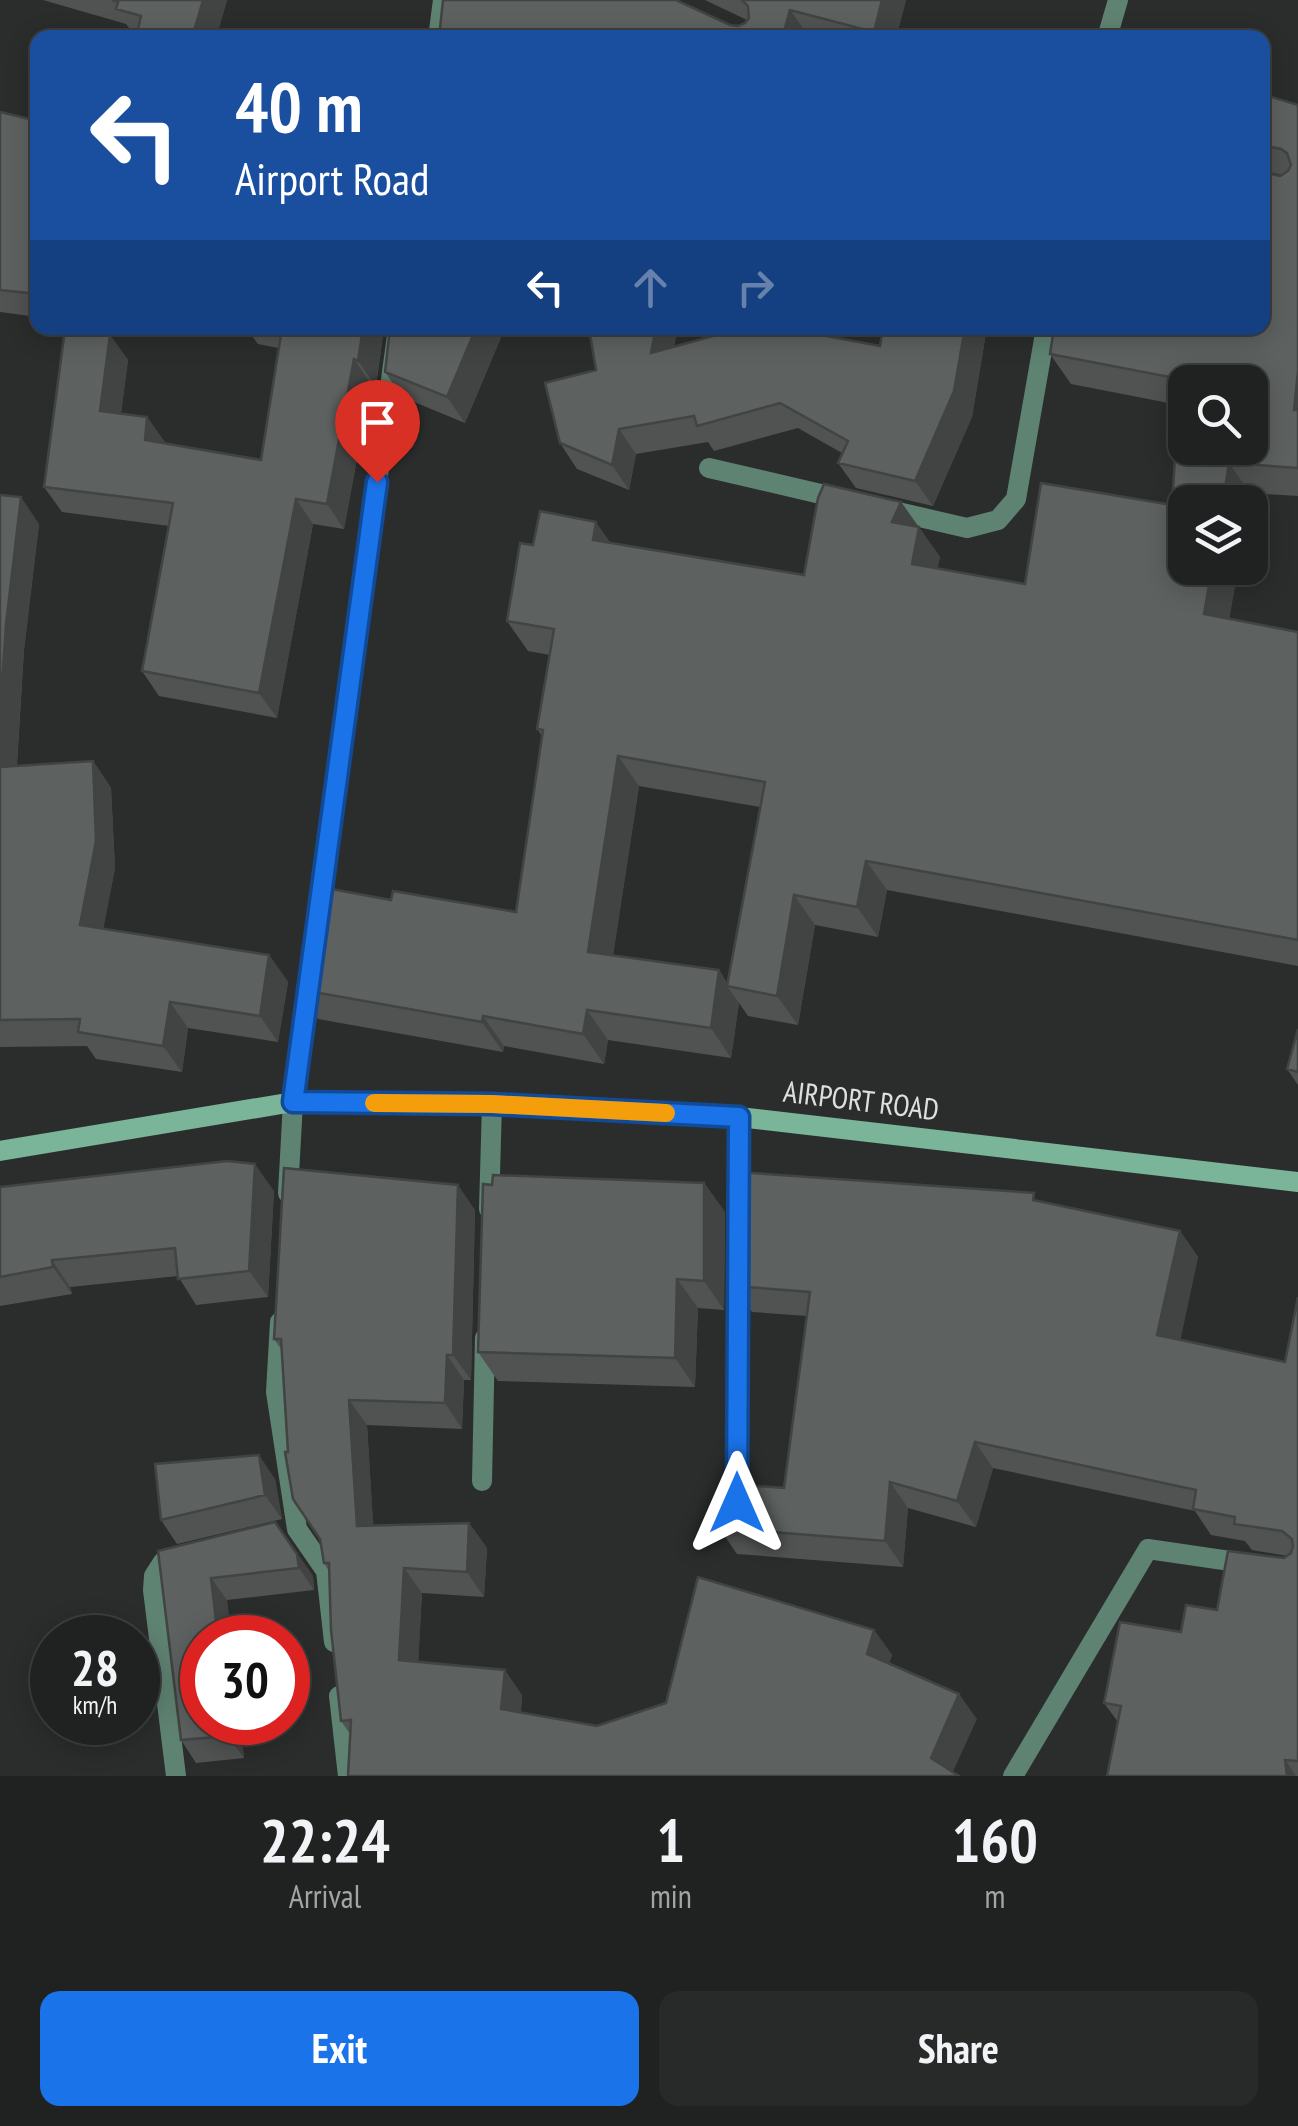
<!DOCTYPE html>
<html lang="en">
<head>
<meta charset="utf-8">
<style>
  :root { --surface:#202221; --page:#282a2a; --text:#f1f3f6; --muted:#a2a4a5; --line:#3d3f3f; --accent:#1a73e8 }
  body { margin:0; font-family:"PT Sans Narrow",sans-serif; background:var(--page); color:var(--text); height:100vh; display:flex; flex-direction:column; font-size:38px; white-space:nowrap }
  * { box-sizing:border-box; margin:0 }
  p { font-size:32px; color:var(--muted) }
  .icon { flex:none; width:55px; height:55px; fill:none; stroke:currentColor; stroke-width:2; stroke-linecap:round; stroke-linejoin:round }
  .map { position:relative; height:1776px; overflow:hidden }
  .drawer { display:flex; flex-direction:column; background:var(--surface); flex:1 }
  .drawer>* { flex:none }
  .guide { position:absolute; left:30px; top:30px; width:1240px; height:305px; border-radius:20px; box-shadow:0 5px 25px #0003,0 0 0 2px var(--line); background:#1a4fa0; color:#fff; overflow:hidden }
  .tools { position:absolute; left:1168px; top:365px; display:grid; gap:20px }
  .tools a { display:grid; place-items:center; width:100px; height:100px; border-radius:20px; background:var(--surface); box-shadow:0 5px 25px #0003,0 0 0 2px var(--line); font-size:50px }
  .speed { position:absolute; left:30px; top:1615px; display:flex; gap:20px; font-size:50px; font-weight:700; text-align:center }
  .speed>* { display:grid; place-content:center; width:130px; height:130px; border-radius:50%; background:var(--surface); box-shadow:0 5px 25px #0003,0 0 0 2px var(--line); line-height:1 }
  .speed small { font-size:25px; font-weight:400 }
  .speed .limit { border:15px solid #d22; background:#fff; color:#111 }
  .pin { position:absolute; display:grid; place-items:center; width:85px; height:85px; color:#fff; margin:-102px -42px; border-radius:50% 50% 50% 0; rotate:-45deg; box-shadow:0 0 10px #0007 }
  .pin .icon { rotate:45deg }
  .me { position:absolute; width:110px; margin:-55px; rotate:0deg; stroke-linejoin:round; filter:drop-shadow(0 0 8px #0008) }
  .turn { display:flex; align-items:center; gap:35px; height:210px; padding:0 40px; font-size:45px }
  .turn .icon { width:130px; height:130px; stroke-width:2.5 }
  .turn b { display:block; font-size:70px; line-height:85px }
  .lanes { display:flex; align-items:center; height:95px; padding:0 40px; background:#0003; justify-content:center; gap:50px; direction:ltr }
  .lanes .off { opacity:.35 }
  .eta { display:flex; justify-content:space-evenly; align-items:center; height:170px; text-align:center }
  .eta b { font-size:60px; font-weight:700; line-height:70px }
  .cta { display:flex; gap:20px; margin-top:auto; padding:20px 40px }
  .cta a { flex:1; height:115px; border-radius:20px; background:var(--accent); color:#fff; font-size:40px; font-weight:700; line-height:115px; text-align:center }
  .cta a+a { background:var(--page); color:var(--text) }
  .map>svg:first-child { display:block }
</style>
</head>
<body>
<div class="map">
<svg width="1298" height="1776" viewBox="0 0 1298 1776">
  <rect width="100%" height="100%" fill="#2a2d2c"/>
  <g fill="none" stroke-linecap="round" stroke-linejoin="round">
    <!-- street -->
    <path stroke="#5f8372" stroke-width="20" d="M438 38 443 0
      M1107 38 1118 0
      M709 468 842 499
      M885 509 967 528 998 520 1016 499 1046 328
      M319 910 398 328
      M288 1193 293 1102 310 979
      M739 1196V1117
      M489 1209 492 1104
      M280 1322 276 1392 297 1529 326 1571 334 1642
      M482 1481 485 1338
      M736 1511 739 1265
      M339 1696 348 1776
      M176 1776 153 1590 154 1576 163 1562 183 1557
      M1013 1776 1148 1549 1298 1571"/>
    <!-- secondary -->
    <path stroke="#7ab499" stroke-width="20" d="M0 1151 293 1102 492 1104 739 1117 1298 1182"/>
  </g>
  <!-- wall -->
  <path fill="#505352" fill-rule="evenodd" d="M43 0H227L216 38 137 34 133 33 126 24Z
    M705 0H906L896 38H816L730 25 738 26 745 23 747 20Z
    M1262 94 1298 105V496L1250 493 1248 502H1185L1238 568 1229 619 1298 632V966L887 890 878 937 815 925 798 1025 748 1016 739 1003 731 1058 608 1040 604 1064 504 1046 503 1052 318 1019 297 989 391 900 516 912 542 736 537 729 550 655 528 651 507 621 533 545 611 543 804 575 901 502 940 557 937 568 1025 584 1172 505 1179 405 1071 384 1050 354 1282 175 1262 170ZM639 786 760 807 727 983 719 970 613 955Z
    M0 112 38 121V317L0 312Z
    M197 328H384L376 386 371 384 344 529 313 524 277 718 159 696 142 671 169 526 62 512 44 487 110 335 128 360 121 413 147 417 165 443 261 460 278 348 258 344 252 336Z
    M390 328H505L465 423 402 397 385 372Z
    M883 328H982L986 333 972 417 933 506 856 488 838 463 842 453 798 428 714 451 708 442 636 454 629 490 577 469 560 443 596 370 675 346H880Z
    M0 495 39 524 24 650 17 766 93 761 111 788 115 868 103 929 269 955 288 982 278 1042 188 1028 182 1072 96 1059 87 1046 0 1047Z
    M1298 1029V1085L1287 1069Z
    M704 1183 725 1212 724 1310 698 1308 695 1387 498 1381 478 1352 492 1185Z
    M0 1187 274 1191 268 1297 196 1305 178 1276 70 1287 72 1294 0 1306Z
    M737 1187 1039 1201 1180 1231 1198 1257 1180 1340 1285 1362 1298 1297V1776H1107L1118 1722 1104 1703 1181 1632 1217 1610 1287 1556 1252 1550 1245 1541 1211 1535 1195 1511 993 1468 976 1527 908 1508 903 1567 737 1554 719 1528 784 1488 807 1316 752 1312 734 1286Z
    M475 1210 471 1380H464L462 1429 367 1425 373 1526 469 1523 487 1548 484 1597 422 1593 418 1662 522 1695 521 1712 597 1726 874 1630 892 1655 889 1664 977 1719 350 1734 341 1721 329 1571 324 1563 320 1539 288 1452 282 1350 274 1339Z
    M275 1479 282 1519 177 1544 161 1520Z
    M275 1522 313 1576 314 1590 227 1600 231 1638H202V1722H240L244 1758 196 1763 181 1740 158 1551Z"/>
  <!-- shaded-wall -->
  <path fill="#414442" d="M203 0H227L216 38H192Z
    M882 0H906L896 38H878L874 32Z
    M790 10 808 35 807 38H782Z
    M363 328H384L376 386 358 361Z
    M476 328H505L465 423 447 397Z
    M656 328H678L668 378 651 353Z
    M965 328H982L986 333 972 417 933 506 915 481Z
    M110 335 128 360 118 436 100 411Z
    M354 359 371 384 344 529 327 504Z
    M1298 372V416L1294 410Z
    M147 417 165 442 163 465 145 440Z
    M619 429 636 454 629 490 612 465Z
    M1229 463 1250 493 1248 502H1223Z
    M21 497 39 524 24 650 15 793 0 772V714L6 624Z
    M296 499 313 524 277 718 259 693Z
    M901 502 940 557 932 593 912 564 892 522Z
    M596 522 617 552 593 540Z
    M1212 568H1238L1225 644 1204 614Z
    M618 756 639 786 609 982 588 952Z
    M93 761 111 788 115 868 99 952 80 925Z
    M866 861 887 890 878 937 857 907Z
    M794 895 815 925 798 1025 777 996Z
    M269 955 288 982 278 1042 260 1016Z
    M719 970 730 987 727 986 739 1003 731 1058 711 1028Z
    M170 1002 188 1028 182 1072 163 1046Z
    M587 1010 608 1040 604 1064 583 1034Z
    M483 1016 504 1046 503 1052 482 1022Z
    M255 1164 274 1191 268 1297 249 1271Z
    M704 1183 725 1212 724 1310 704 1281Z
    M458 1185 475 1210 471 1380 453 1355Z
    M1180 1231 1198 1257 1176 1361 1157 1335Z
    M52 1260 70 1287 72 1294 53 1267Z
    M677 1279 698 1308 695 1387 675 1358Z
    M447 1355 464 1380 462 1429 445 1403Z
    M349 1400 367 1425 375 1551 357 1526Z
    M975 1442 993 1468 976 1527 957 1501Z
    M259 1455 275 1479 282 1519 265 1495Z
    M890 1482 908 1508 903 1567 885 1541Z
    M469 1523 487 1548 484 1597 467 1572Z
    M291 1545 313 1576 314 1590 299 1568Z
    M404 1568 422 1593 417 1685 399 1660Z
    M211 1578 227 1600 231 1638H218Z
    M874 1630 892 1655 884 1679 867 1654Z
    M505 1670 522 1695 519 1734 501 1709Z
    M959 1694 977 1719 951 1776 931 1758Z
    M227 1722H240L244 1758 228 1736Z
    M1285 1760 1296 1776H1287Z"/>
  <!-- building -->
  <path fill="#5d615f" stroke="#414442" stroke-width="2.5" fill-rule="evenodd" d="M112 0H203L192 38H136L141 16 116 9 118 2Z
    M443 0H676L730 25 738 26 745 23 749 18 748 6 742 0H882L874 32 790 10 782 38H439Z
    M1262 94 1298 105V372L1294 410H1298V468L1229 463 1223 502H1185V568H1212L1204 614 1298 632V940L866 861 857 907 794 895 777 996 727 986 765 782 618 756 588 952 719 970 711 1028 587 1010 583 1034 483 1016 482 1022 297 989 315 886 391 900 393 891 516 912 543 730 537 729 554 629 507 621 520 543 533 545 540 511 596 522 593 540 804 575 818 498 824 484 901 502 892 522 919 527 912 564 1025 584 1041 483 1172 505 1180 379 1050 354 1054 328H1262V172L1280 176 1288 171 1291 165 1287 153 1281 149 1262 145ZM1185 382H1250V448H1185Z
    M0 112 38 121V294L0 290Z
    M282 328H363L358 361 354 359 327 504 296 499 259 693 142 671 173 503 44 487 65 329 110 335 100 411 147 417 145 440 261 460Z
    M390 328H476L447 397 385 372Z
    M589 328H656L651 353 742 328H784L880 346 883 328H965L954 391 915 481 838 463 848 441 780 403 697 426 694 416 619 429 612 465 560 443 545 383 596 370Z
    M0 495 21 497 6 624 0 714Z
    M93 761 96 841 80 925 269 955 260 1016 170 1002 163 1046 78 1032 80 1019 0 1020V767Z
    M1298 1029V1072L1287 1069Z
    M227 1161 255 1164 249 1271 178 1279 175 1248 52 1260 53 1267 0 1277V1187Z
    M284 1168 458 1185 453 1355H447L445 1403 349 1400 357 1526 469 1523 467 1572 404 1568 399 1660 505 1670 501 1709 597 1726 666 1703 698 1577 874 1630 867 1654 959 1694 931 1758 959 1776H348L351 1720 341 1721 331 1630 329 1563H324L320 1539 293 1499 285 1452H288L281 1339H274Z
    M738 1172 1034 1193 1033 1200 1180 1231 1157 1335 1285 1362 1298 1297V1761L1285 1760 1287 1776H1107L1121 1706 1104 1703 1120 1622 1181 1632 1186 1605 1217 1610 1228 1551 1284 1558 1291 1553 1293 1546 1292 1539 1282 1531 1234 1524 1235 1517 1193 1509 1196 1490 975 1442 957 1501 890 1482 885 1541 719 1528 720 1510 727 1505 732 1484 784 1488 810 1292 734 1286V1187H737Z
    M493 1175 704 1183V1281L677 1279 675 1358 478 1352 483 1184 492 1185Z
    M259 1455 265 1495 161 1520 155 1464Z
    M275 1522 297 1554 299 1568 211 1578 218 1638H202V1722H227L228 1736 181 1740 158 1551Z"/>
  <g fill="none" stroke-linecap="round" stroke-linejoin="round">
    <defs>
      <path id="route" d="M377 482 293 1102 492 1104 739 1117 737 1503"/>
    </defs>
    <!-- route casing -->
    <use href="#route" stroke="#114b97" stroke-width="25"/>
    <!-- route -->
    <use href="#route" stroke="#1a73e8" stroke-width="18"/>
    <!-- slow -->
    <path stroke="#f59e0b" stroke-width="18" d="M374 1103 492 1104 666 1113"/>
  </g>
  <g text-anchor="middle" stroke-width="9" stroke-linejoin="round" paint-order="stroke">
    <!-- street labels -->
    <g font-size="30" fill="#dee0df" stroke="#2a2d2c">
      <text transform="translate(861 1101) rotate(7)" y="10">AIRPORT ROAD</text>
    </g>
  </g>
</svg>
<div class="tools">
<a><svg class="icon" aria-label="search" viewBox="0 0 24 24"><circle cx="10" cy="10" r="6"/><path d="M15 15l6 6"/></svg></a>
<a><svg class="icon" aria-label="layers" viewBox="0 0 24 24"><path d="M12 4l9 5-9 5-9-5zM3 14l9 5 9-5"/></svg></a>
</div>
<div class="speed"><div>28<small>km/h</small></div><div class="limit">30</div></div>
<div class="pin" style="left:377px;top:482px;background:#d93025"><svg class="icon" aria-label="arrive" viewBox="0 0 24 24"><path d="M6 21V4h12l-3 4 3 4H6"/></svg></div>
<svg class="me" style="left:737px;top:1503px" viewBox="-20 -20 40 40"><path d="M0-17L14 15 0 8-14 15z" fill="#1a73e8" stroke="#fff" stroke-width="4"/></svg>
<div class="guide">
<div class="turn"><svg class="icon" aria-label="left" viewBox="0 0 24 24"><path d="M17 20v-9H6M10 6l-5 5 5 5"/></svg><div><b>40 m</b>Airport Road</div></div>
<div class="lanes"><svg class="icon" aria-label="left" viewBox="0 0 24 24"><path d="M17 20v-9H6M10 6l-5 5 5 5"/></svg><svg class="icon off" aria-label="ahead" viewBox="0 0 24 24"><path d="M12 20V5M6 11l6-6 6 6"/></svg><svg class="icon off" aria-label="right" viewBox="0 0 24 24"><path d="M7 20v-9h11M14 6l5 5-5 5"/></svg></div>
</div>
</div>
<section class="drawer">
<div class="eta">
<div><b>22:24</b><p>Arrival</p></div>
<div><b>1</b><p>min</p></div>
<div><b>160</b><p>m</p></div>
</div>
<div class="cta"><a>Exit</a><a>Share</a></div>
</section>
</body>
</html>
